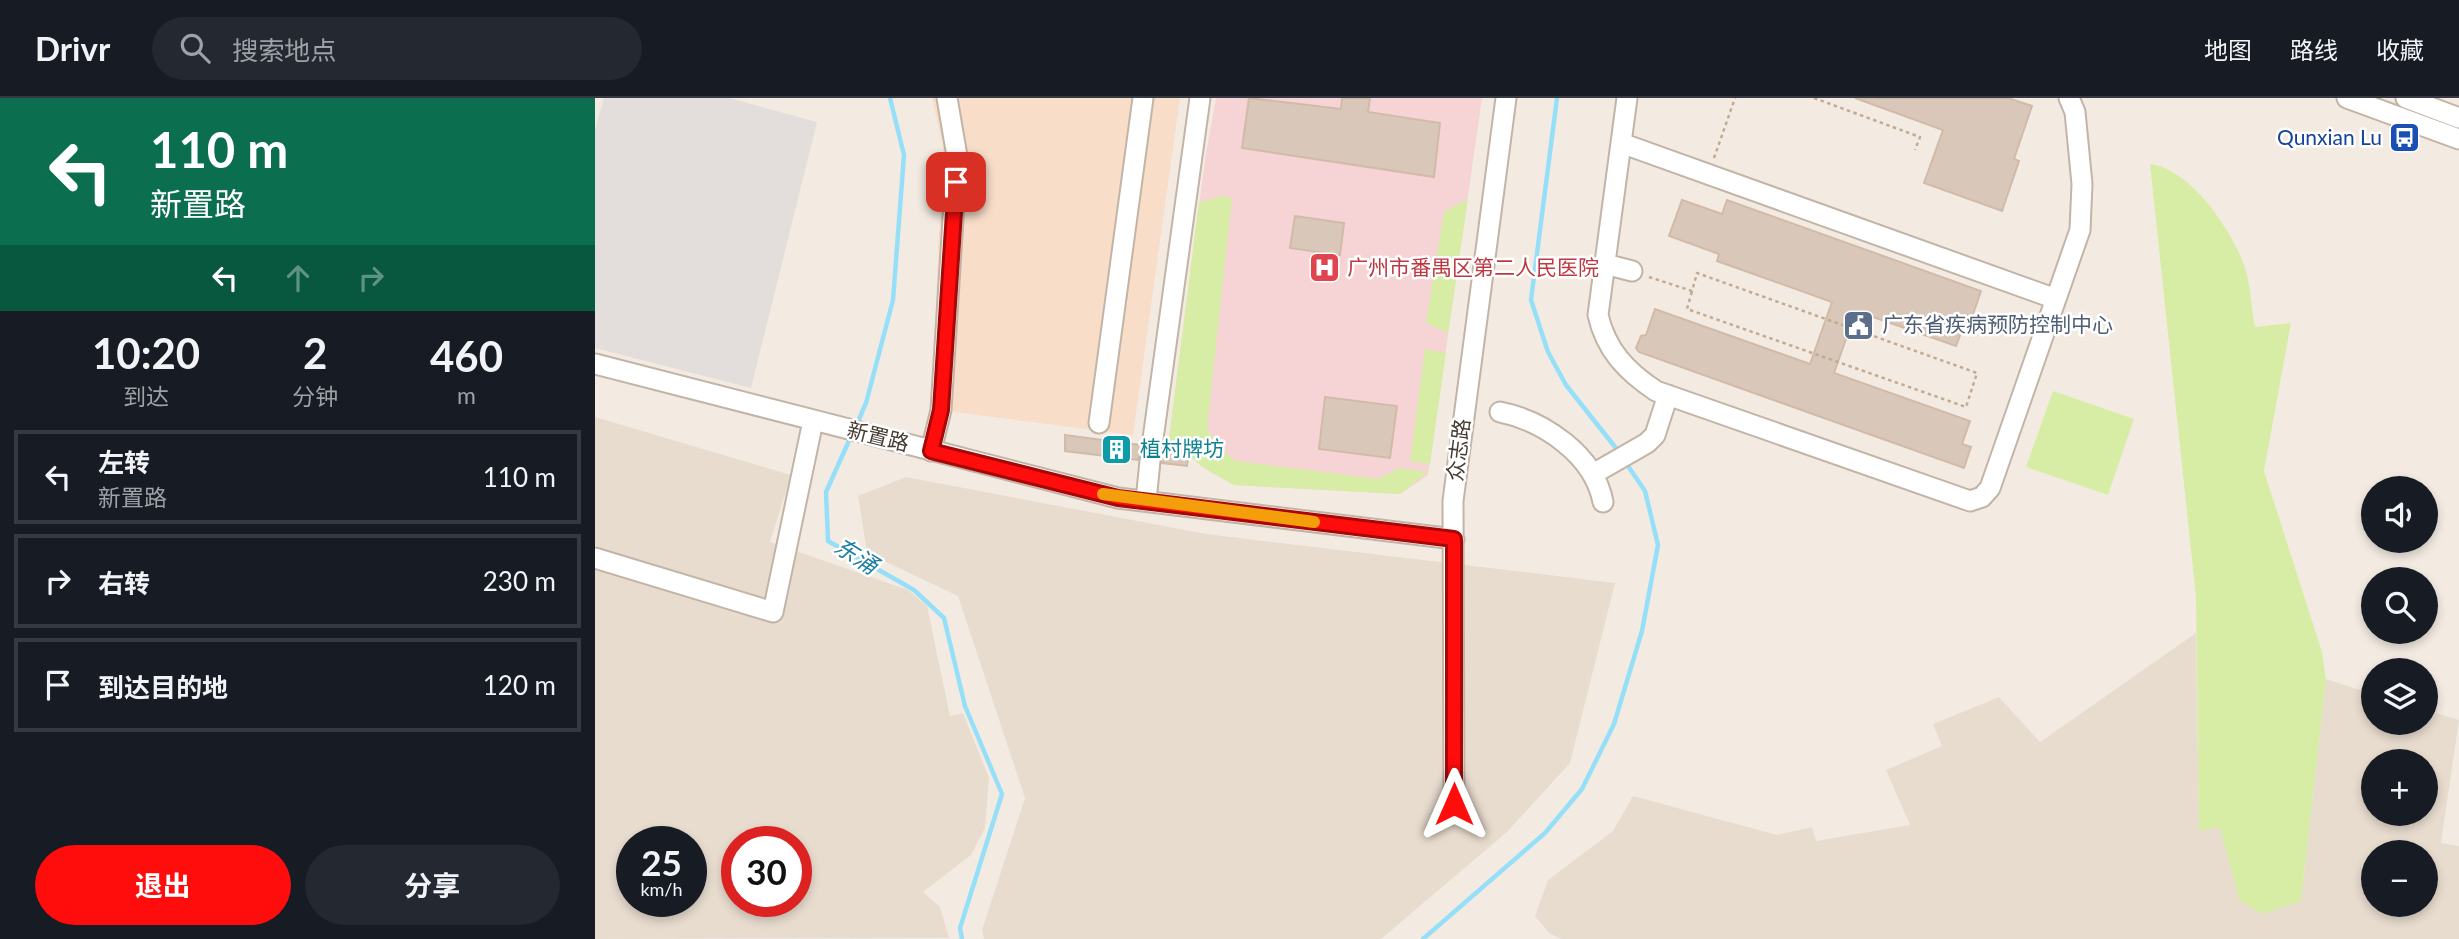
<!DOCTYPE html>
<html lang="zh">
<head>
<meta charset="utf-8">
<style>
  :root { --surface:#171b24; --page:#242831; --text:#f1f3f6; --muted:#9ea1a6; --line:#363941; --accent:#ff0d0d }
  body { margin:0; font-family:Lato,"Noto Sans SC",sans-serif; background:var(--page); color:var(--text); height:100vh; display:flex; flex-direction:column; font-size:26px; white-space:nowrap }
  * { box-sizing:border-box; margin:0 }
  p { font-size:23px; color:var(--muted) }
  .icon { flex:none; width:38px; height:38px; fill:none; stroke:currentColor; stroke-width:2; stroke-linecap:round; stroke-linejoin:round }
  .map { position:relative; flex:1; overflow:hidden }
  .side { display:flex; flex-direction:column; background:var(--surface); width:595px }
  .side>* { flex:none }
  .hud { background:#0b6e4f; color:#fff; overflow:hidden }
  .tools { position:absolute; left:1766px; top:378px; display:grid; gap:14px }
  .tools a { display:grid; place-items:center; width:77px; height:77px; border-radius:50%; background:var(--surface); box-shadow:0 4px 10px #0003; font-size:35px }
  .speed { position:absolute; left:21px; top:728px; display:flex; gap:14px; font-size:35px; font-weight:700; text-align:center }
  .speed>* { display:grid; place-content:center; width:91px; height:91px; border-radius:50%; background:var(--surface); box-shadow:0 4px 10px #0003; line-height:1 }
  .speed small { font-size:18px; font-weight:400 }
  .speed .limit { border:10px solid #d22; background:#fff; color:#111 }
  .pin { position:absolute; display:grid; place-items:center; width:60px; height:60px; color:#fff; margin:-30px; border-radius:14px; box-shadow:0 4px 10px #0006 }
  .me { position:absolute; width:77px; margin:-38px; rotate:0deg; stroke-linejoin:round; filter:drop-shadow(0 0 5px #0008) }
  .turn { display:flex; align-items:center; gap:24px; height:147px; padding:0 35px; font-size:32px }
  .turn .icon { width:91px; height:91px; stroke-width:2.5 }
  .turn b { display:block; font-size:49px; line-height:60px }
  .lanes { display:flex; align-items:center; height:66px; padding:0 35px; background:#0003; justify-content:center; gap:35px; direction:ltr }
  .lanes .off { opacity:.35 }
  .eta { display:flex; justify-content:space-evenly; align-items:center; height:119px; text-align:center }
  .eta b { font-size:42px; font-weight:700; line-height:49px }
  .action { display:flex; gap:14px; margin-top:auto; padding:14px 35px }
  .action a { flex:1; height:80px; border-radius:42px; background:var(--accent); color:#fff; font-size:28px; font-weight:700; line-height:80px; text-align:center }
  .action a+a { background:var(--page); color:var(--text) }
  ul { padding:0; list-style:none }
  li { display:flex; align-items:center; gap:21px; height:94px; margin:0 14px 10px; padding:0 21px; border:4px solid var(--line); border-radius:0px }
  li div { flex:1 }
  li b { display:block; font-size:26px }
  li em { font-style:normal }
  header { display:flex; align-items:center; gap:42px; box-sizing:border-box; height:98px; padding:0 35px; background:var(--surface); border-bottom:2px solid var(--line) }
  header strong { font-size:33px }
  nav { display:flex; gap:38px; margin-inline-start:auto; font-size:24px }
  .search { width:490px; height:63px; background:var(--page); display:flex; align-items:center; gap:18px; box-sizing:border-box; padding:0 24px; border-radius:38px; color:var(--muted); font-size:26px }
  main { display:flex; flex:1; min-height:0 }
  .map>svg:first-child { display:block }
</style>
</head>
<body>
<header>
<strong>Drivr</strong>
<div class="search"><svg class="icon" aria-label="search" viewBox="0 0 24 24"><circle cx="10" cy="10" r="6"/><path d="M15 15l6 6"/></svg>搜索地点</div>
<nav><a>地图</a><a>路线</a><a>收藏</a></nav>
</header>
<main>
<section class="side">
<div class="hud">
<div class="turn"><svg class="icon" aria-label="left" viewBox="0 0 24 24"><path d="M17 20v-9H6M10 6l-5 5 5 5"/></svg><div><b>110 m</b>新置路</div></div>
<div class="lanes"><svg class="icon" aria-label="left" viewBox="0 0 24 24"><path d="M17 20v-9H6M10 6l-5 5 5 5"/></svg><svg class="icon off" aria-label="ahead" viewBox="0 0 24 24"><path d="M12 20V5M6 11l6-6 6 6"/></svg><svg class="icon off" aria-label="right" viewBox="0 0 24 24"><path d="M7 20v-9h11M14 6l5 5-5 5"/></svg></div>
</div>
<div class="eta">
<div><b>10:20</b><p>到达</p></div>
<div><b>2</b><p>分钟</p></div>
<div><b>460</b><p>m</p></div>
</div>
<ul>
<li><svg class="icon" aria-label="left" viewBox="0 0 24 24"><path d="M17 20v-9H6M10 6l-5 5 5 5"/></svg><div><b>左转</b><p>新置路</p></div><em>110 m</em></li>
<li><svg class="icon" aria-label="right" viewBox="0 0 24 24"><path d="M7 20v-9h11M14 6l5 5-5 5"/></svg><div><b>右转</b></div><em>230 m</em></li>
<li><svg class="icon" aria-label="arrive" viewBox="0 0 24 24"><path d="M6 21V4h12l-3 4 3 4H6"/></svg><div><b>到达目的地</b></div><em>120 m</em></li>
</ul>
<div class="action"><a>退出</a><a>分享</a></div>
</section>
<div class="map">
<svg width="1864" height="841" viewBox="0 0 1864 841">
  <rect width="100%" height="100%" fill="#f3ebe2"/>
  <!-- residential -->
  <path fill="#e8dccf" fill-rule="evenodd" d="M0 319 196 377 175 444 313 492 332 508 355 618 368 615 394 680 390 730 376 757 328 794 345 809 354 840 0 841ZM37 744H96V803H37ZM142 744H201V803H142Z
    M311 379 611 436 1020 485 975 665 912 734 786 841H389L387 832 430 700 363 498 272 455 263 398Z
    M1601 535 1604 733 1625 729 1644 802 1706 803 1731 581 1778 596V625H1830L1831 612 1864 622 1846 745 1864 748V841H966L954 835 940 818 953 782 1018 733 1038 698 1182 737 1217 729 1221 743 1315 727 1291 672 1347 648 1338 626 1404 599 1445 644ZM1778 663H1830V716H1778ZM1778 754H1830V807H1778Z"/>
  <!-- commercial -->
  <path fill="#f8ddc9" d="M337 0H585L538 337 336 311 348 49Z"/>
  <!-- medical -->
  <path fill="#f6d3d4" d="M621 0H887L833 377 805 396 639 387 609 370 574 341 610 62Z"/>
  <!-- green -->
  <path fill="#d7eda5" d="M1555 66C1595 70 1638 133 1650 170 1656 188 1656 210 1660 229L1696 225 1669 373 1727 554 1731 581 1706 803 1667 816 1644 802 1625 729 1604 733 1601 499Z
    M628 98 637 100 612 330 622 348 641 363 783 381 804 370 833 374 805 396 639 387 609 370 574 341 604 104Z
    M873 101 853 235 831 225 849 114Z
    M830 251 851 255 835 366 815 363Z
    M1458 293 1539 321 1513 397 1431 369Z"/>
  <!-- parking -->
  <path fill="#e3dedb" d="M9 0H134L222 24 156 290 0 250V31Z"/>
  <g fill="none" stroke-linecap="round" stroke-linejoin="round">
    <!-- stream -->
    <path stroke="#96dff8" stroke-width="4.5" d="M962 0 936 202 953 254 971 287 1024 354
      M261 328 271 305 298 202 309 57 295 0
      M257 336 231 394 233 443 319 492 349 520 370 608 407 696 365 830 367 841
      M828 841 950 735 987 691 1019 626 1047 533 1063 447 1050 393 1031 365"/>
  </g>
  <!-- building -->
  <path fill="#d9c7b9" stroke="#d1bba8" stroke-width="2" d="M654 0 746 11 747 0H775L773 14 845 25 839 79 647 50Z
    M1260 0H1413L1437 8 1419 61 1424 63 1407 113 1329 85 1348 32Z
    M1087 102 1127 116 1132 102 1386 193 1377 219 1373 217 1361 248 1261 213 1239 275 1375 323 1367 346 1376 349 1369 370 1044 254 1041 250 1046 238 1051 237 1060 211 1215 266 1237 204 1122 163 1124 156 1074 138Z
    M700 118 749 125 745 157 695 150Z
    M730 299 802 308 795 360 724 351Z
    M470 337 545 347 547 354 543 362 470 353Z
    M569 350 594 353 592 368 567 365 565 357Z"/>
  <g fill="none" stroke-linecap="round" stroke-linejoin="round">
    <defs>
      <path id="minor" d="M1032 0 1003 217C1011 252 1031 273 1061 293L1375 403 1387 399 1395 390 1485 132 1487 86 1480 14 1474 0
        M1752 0 1864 41
        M1811 0 1864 20
        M1026 45 1461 201
        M1010 166 1037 173
        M0 266 523 400 859 441
        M905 314C949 323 999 357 1008 404
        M504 325 548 0
        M557 348 605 0
        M336 353 346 312 362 58 352 0
        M998 376 1052 345 1060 337 1073 297
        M551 403 555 363
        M0 460 178 514 218 323
        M859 706 858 403 911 0"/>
    </defs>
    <!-- minor casing -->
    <use href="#minor" stroke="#c2b4a6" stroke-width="23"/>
    <!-- path -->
    <path stroke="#c3ab93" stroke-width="2.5" stroke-dasharray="3.5 3.5" stroke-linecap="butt" d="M1219 0 1325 39 1320 52
      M1119 60 1140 0
      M1054 179 1097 193 1102 175 1382 275 1371 309 1092 211 1097 193"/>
    <!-- minor -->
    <use href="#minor" stroke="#fff" stroke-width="19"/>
  </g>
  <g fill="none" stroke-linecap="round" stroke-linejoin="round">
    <defs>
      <path id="route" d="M361 84 346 312 336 353 523 400 859 441V706"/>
    </defs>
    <!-- route casing -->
    <use href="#route" stroke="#a60808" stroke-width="18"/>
    <!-- route -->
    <use href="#route" stroke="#ff0d0d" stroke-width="12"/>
    <!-- slow -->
    <path stroke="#f59e0b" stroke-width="12" d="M508 396 719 424"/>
  </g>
  <!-- icons -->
  <defs>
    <symbol id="bus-square" viewBox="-11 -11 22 22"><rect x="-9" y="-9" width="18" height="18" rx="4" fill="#1a4fb4" stroke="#fff"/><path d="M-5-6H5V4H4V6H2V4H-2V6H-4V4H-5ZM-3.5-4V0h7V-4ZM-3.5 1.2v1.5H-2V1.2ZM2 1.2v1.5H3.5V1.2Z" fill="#fff"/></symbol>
    <symbol id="hospital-square" viewBox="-11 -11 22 22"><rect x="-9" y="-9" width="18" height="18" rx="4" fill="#e0444e" stroke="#fff"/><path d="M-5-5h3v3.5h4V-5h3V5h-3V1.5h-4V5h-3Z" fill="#fff"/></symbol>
    <symbol id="civic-square" viewBox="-11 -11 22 22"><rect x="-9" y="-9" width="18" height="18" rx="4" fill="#5c6f8a" stroke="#fff"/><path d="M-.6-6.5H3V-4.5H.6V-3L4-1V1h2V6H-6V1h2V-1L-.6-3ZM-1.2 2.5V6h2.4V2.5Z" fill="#fff"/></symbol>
    <symbol id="building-square" viewBox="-11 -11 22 22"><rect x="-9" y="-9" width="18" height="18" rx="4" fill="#0f9aa8" stroke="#fff"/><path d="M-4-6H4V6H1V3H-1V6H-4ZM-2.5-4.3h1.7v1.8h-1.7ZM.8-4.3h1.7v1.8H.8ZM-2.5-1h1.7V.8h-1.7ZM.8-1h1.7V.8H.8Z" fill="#fff"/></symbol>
  </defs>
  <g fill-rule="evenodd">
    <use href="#bus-square" x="1792" y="22" width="35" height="35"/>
    <use href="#hospital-square" x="712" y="152" width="35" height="35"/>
    <use href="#civic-square" x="1246" y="210" width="35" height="35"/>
    <use href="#building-square" x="504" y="334" width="35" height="35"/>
  </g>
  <g text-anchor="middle" stroke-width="5" stroke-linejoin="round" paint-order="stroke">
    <!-- transit labels -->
    <g font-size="21" fill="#164399" stroke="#fff" text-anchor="end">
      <text x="1787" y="47">Qunxian Lu</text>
    </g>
    <!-- health labels -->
    <g font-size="21" fill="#be3a42" stroke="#fff" text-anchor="start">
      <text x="752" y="177">广州市番禺区第二人民医院</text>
    </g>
    <!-- service labels -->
    <g font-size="21" fill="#4e5e75" stroke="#fff" text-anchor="start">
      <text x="1287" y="234">广东省疾病预防控制中心</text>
    </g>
    <!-- street labels -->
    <g font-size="21" fill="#453b32" stroke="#fff">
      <text transform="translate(283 339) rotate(14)" y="7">新置路</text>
      <text transform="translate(864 352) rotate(-83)" y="7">众志路</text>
    </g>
    <!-- culture labels -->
    <g font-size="21" fill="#0d838f" stroke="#fff" text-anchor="start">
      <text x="545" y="358">植村牌坊</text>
    </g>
    <!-- water labels -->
    <g font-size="23" font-style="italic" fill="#1e7fa2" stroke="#fff">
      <text transform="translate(261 458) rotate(32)" y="8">东涌</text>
    </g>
  </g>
</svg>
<div class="tools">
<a><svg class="icon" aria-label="sound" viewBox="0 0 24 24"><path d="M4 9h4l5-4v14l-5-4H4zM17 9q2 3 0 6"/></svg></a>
<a><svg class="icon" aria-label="search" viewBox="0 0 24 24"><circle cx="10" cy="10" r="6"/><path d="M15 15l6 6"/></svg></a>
<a><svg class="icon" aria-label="layers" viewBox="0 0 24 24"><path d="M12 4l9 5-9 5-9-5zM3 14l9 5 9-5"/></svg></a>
<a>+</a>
<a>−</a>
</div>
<div class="speed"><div>25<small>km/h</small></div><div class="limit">30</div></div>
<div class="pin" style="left:361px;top:84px;background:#d93025"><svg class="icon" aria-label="arrive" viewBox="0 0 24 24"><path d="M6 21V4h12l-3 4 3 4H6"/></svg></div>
<svg class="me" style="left:859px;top:706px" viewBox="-20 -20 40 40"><path d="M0-17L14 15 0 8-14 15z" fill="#ff0d0d" stroke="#fff" stroke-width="4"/></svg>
</div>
</main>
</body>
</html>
